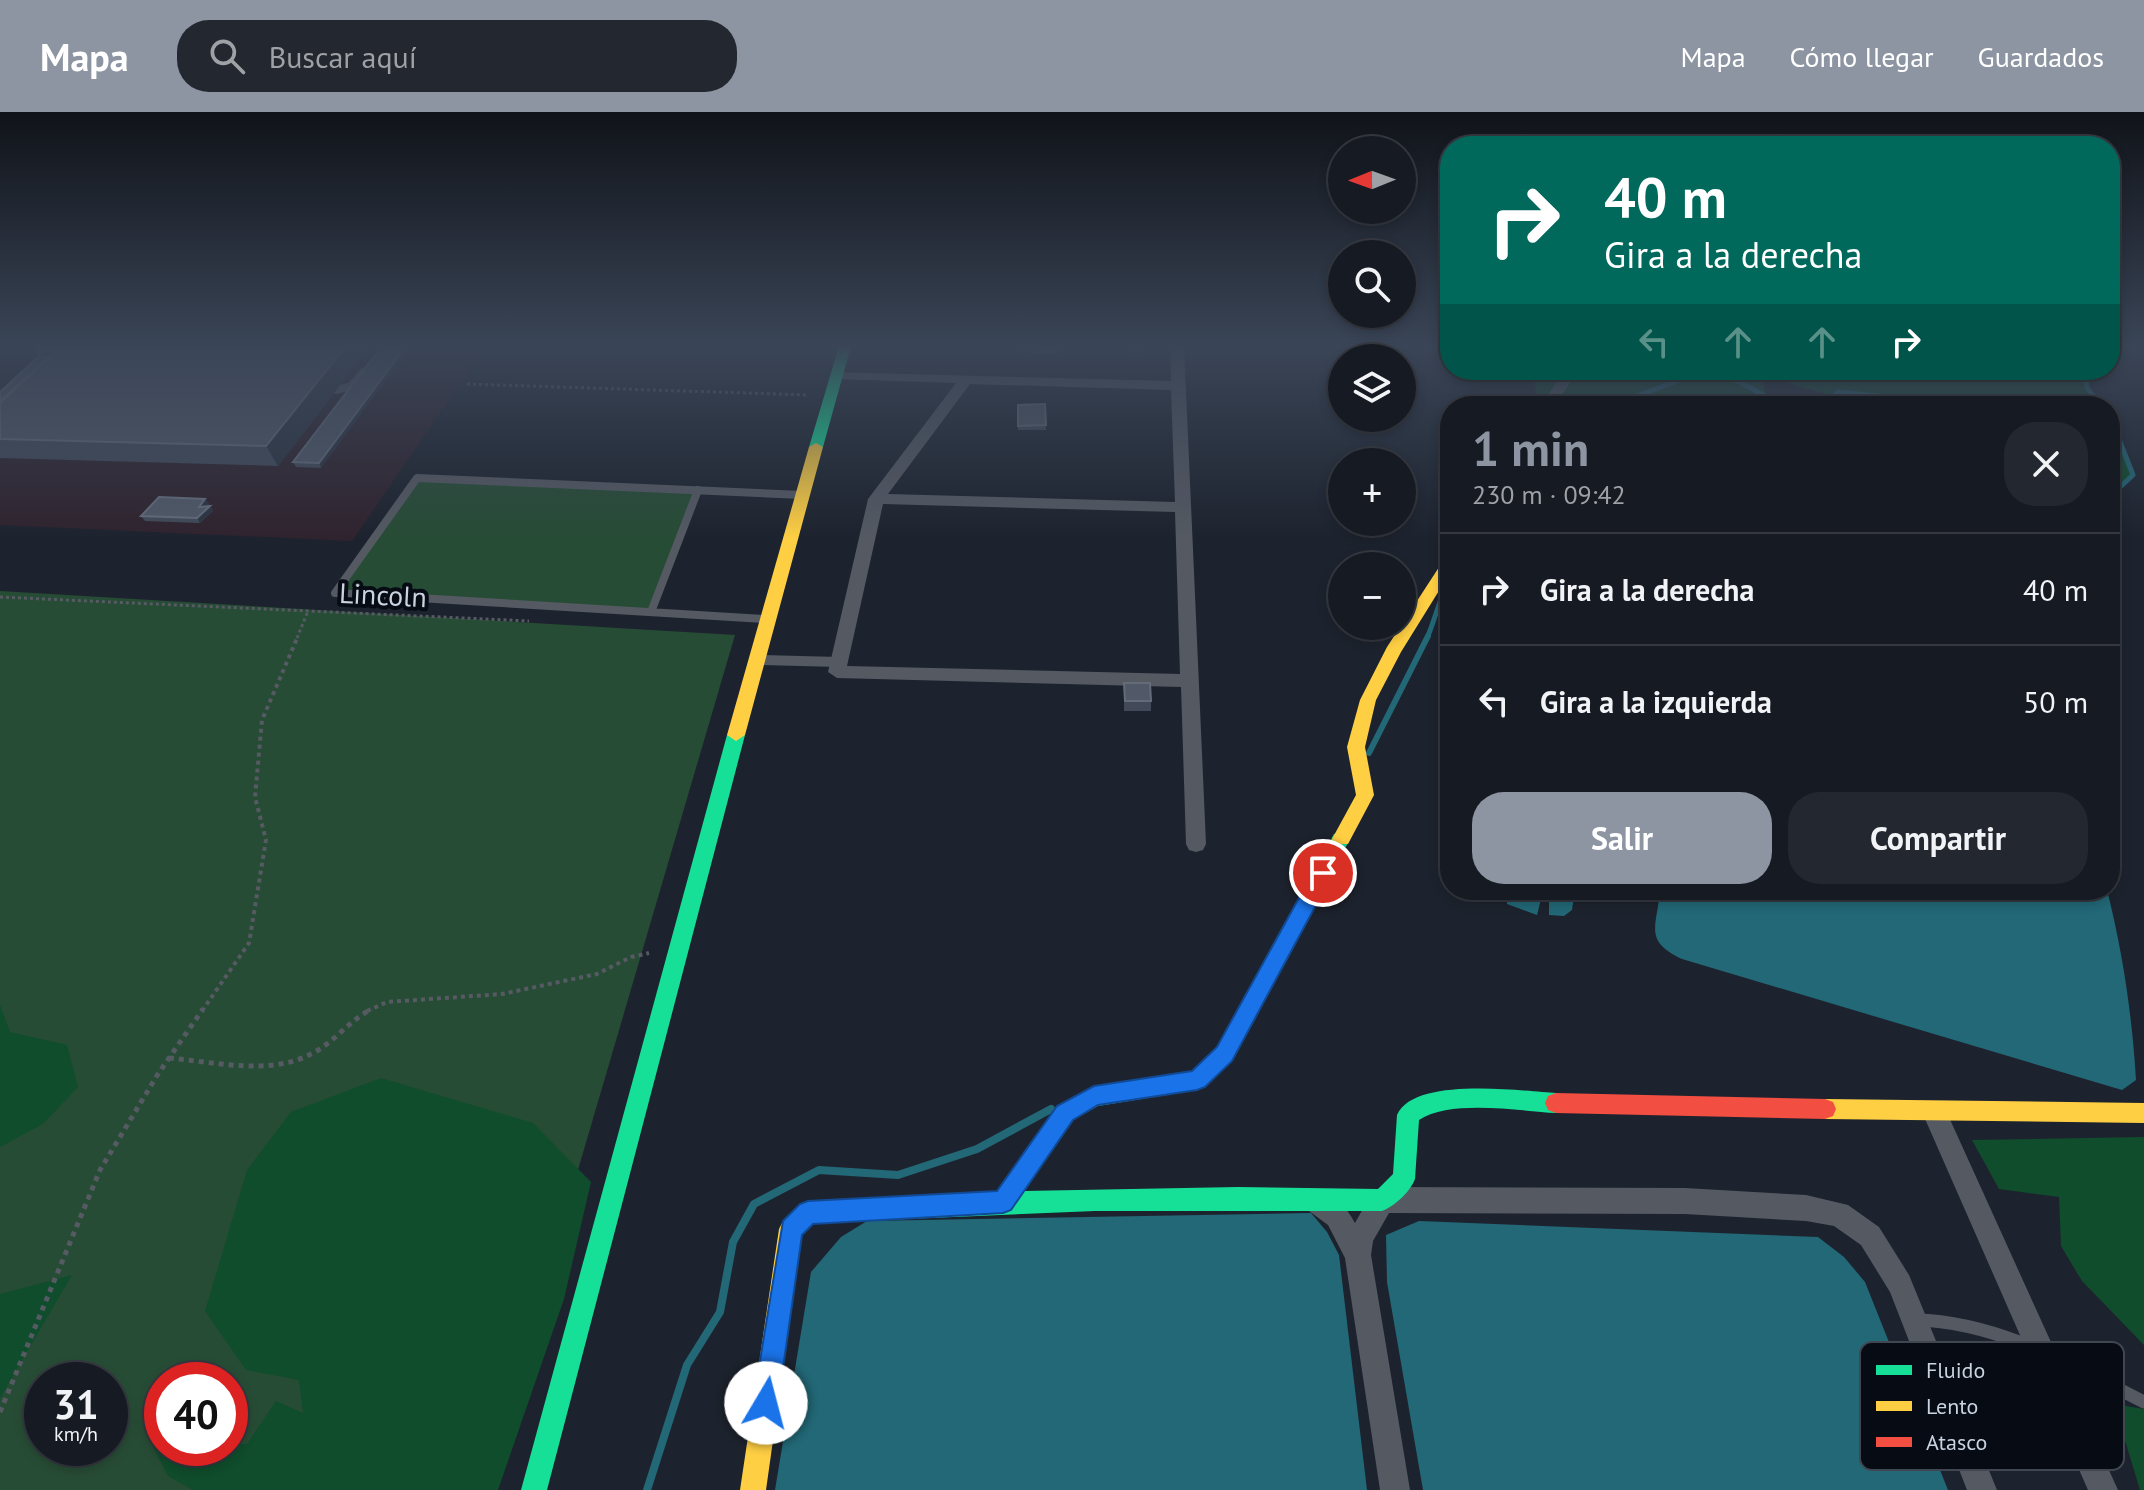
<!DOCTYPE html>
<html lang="es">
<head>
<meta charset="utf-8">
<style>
  :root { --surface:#161a22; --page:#23272f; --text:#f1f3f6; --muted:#9ea1a5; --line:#353840; --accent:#8d95a2 }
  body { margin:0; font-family:"PT Sans",sans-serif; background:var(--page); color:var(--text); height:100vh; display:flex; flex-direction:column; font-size:30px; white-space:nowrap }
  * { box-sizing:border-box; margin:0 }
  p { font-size:26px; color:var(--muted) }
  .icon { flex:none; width:44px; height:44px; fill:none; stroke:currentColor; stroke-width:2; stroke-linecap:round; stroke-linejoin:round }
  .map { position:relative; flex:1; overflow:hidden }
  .sheet { position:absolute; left:1440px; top:284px; width:680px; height:504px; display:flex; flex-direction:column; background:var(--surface); border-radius:32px; box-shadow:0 4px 12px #0003,0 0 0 2px var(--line) }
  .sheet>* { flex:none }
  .banner { position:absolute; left:1440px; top:24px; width:680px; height:244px; border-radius:32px; box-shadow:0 4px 12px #0003,0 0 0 2px var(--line); background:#00695c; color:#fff; overflow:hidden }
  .needle { width:52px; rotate:269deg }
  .fabs { position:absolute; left:1328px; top:24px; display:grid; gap:16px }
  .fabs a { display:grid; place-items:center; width:88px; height:88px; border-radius:50%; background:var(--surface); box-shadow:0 4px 12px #0003,0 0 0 2px var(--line); font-size:40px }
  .speed { position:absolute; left:24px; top:1250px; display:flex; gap:16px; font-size:40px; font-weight:700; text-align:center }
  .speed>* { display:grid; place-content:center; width:104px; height:104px; border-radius:50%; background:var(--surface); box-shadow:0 4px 12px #0003,0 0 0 2px var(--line); line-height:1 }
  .speed small { font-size:20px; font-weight:400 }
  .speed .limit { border:12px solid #d22; background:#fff; color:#111 }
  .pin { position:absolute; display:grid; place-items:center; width:68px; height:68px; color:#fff; margin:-34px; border:4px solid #fff; border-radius:50%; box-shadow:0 2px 8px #0007 }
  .me { position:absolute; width:88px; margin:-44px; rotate:8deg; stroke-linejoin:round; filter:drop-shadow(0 0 6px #0008) }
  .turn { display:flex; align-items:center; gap:28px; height:168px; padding:0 32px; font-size:36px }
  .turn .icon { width:104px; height:104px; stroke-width:2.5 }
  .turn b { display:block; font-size:56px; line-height:68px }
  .lanes { display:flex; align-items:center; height:76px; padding:0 32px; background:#0003; justify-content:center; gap:40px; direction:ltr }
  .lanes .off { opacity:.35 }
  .round { display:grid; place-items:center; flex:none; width:84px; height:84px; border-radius:32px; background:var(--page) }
  .headline { display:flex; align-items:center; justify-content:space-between; height:136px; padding:0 32px }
  h1 { font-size:48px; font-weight:700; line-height:60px; color:var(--accent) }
  .action { display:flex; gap:16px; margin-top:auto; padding:16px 32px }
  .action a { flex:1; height:92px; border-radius:32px; background:var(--accent); color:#fff; font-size:32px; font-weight:700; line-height:92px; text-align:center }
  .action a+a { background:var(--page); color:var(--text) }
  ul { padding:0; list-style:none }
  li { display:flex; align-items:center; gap:24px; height:112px; padding:0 32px; border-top:2px solid var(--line) }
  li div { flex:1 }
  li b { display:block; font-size:30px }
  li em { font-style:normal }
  header { display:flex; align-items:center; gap:48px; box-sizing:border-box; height:112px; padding:0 40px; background:var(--accent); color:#fff }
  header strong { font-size:38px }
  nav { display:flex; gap:44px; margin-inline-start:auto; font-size:28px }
  .search { width:560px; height:72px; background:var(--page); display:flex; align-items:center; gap:20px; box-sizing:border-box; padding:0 28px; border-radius:32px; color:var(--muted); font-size:30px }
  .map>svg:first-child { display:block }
</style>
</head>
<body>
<header>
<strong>Mapa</strong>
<div class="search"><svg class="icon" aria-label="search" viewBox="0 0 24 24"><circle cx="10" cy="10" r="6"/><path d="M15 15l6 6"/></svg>Buscar aquí</div>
<nav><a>Mapa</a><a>Cómo llegar</a><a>Guardados</a></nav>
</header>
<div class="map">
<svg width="2144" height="1378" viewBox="0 0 2144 1378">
  <rect width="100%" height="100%" fill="#1d232e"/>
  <!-- commercial -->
  <path fill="#2f232e" d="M52 234H486L352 429 0 413V282Z"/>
  <!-- green -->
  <path fill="#274c35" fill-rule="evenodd" d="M417 366 698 378 651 500 335 481Z
    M0 479 735 523 484 1378H0ZM42 1268H110V1336H42ZM162 1268H230V1336H162Z"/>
  <!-- forest -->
  <path fill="#0f4d2c" d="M1532 258H1739L1763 271 1769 294H1565L1537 283Z
    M1761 258H1875L1900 271 1893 258H2085L2087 276 2102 294H1921C1896 281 1866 281 1838 280L1834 284 1797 274Z
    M2110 304 2133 363 2119 376 2110 374Z
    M0 893 10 920 67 933 78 975 43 1012 0 1035Z
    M381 966 533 1011 591 1070 564 1187 498 1378H193L168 1364 146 1322 162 1309V1336H230V1331L247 1332 276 1289 303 1301 299 1268 246 1258 205 1199 247 1058 291 1000Z
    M2144 1025V1233L2082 1169 2061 1134 2059 1085 1999 1077 1972 1028Z
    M72 1163 0 1286V1182Z
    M2114 1292 2144 1297V1378H2140Z"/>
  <!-- water -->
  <path fill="#226877" d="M1507 778H1575L1572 798 1564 804 1549 803V790L1541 787 1537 803 1507 792Z
    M1660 778H2107C2123 841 2132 903 2136 968L2122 978 1682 847C1643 828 1657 816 1660 778Z
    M1311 1101 1327 1120 1339 1143 1367 1378H775L811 1160 841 1125 867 1109Z
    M1419 1109 1818 1125 1844 1145 1865 1170 1948 1378H1423L1387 1170 1386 1123Z"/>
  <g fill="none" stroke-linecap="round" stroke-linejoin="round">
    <!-- stream-far2 -->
    <path stroke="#226877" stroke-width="5" d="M2110 234H2123
      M2085 258 2087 276 2102 294
      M1596 294 1629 287 1688 265 1711 262 1738 269 1783 294
      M1810 294 1831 287 1838 280 1878 284 1917 294
      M2110 304 2133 363 2119 376 2110 374
      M1427 526C1436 506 1439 486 1450 468"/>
    <!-- stream-far1 -->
    <path stroke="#226877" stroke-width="6" d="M1369 641 1428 524"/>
    <!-- stream -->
    <path stroke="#226877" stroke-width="8" d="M647 1378 687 1253 720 1200 733 1130 754 1092 819 1058 898 1063 977 1037 1051 997"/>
    <!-- path-far2 -->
    <path stroke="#565a63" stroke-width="3" stroke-dasharray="3 3" stroke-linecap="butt" d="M467 272 809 283
      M0 485 529 509
      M297 526 308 499"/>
    <!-- path-far1 -->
    <path stroke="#565a63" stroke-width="4" stroke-dasharray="4 4" stroke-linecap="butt" d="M202 899 249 831 266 728 255 685 262 608 298 524
      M367 899 387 890 502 882 597 862 631 845 649 841"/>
    <!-- path -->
    <path stroke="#565a63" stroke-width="5" stroke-dasharray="5 5" stroke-linecap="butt" d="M169 946C216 950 268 964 311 942 334 931 349 908 372 897
      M0 1300 100 1058 158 962 203 897"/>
    <!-- lane-far2 -->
    <path stroke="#545962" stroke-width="8" d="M39 239 64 234
      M337 278 351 274 363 260
      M651 500 698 378
      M765 507 335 481 417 366 803 383"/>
    <!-- lane-far1 -->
    <path stroke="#545962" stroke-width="10" d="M758 548 839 550"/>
    <!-- lane -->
    <path stroke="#545962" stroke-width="13" d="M1916 1208C1999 1210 2071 1253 2144 1290"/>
    <!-- street -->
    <path fill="#545962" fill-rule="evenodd" d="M1170 234H1184L1206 732 1203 738 1196 740 1189 738 1186 732 1181 575 837 566 828 560 868 387 956 271 837 267 832 266V260L1171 269ZM970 272 1171 278 1175 390 888 382ZM883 392 1175 400 1180 562 847 554Z
      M1564 258H1578L1555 294H1541Z
      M1934 989 1943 992 2118 1378H2088L1922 1000 1925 992Z
      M1382 1075 1685 1076 1806 1083 1848 1093 1879 1115 1909 1163 1997 1378H1967L1890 1180 1861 1133 1834 1114 1806 1109 1685 1102 1389 1101 1373 1129 1371 1143 1410 1378H1380L1345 1146 1328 1113 1309 1099 1305 1090 1309 1081 1318 1077C1335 1084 1346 1094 1355 1111L1373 1079Z"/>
    <!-- fast -->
    <path fill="#16e098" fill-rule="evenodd" d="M839 234H851L823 335 816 339 809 335Z
      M736 617 745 623 547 1378H521L727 623Z
      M1341 720 1348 722 1350 727 1232 949 1205 975 1197 978 1098 994 1073 1008 1024 1079 1238 1075 1378 1077 1393 1062 1397 1003C1414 964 1521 979 1556 981L1564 984 1567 991 1564 998 1556 1001C1518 999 1451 987 1419 1008L1415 1067C1410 1080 1395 1094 1382 1099H1095L813 1111 801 1119 793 1115 789 1107 793 1099 808 1089 996 1080 1057 994 1094 974 1192 959 1218 935 1334 722Z"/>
    <!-- slow -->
    <path fill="#ffcf43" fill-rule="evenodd" d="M816 331 823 335 745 623 736 629 727 623 809 335Z
      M1450 444V461L1401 540 1376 588 1365 635 1374 683 1348 732H1334L1332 727 1356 683 1347 635 1360 588 1387 535 1445 446Z
      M1825 987 2144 991V1011L1825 1007 1817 1004 1814 997 1817 990Z
      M801 1095 809 1099 813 1107 802 1123 766 1378H740L779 1117 783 1109Z"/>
    <!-- jam -->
    <path fill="#f24e42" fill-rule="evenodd" d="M1556 981 1825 987 1833 990 1836 997 1833 1004 1825 1007 1556 1001 1548 998 1545 991 1548 984Z"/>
  </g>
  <!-- wall -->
  <path fill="#424a59" d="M370 234 278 354 0 346V280L50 245Z
    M382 234 321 356 296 355 293 350Z
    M1061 234V243L1027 242V239H1017V235Z
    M1123 234H1154V236L1133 243Z
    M1045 292 1046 318H1018V293Z
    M205 387 209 392 207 395 210 394 213 399 200 411 145 409 141 404Z
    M1124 571 1151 589V599H1124Z"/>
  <!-- shaded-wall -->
  <path fill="#2d3442" d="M346 234H370L278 354 266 334Z
    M406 234H412L321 356 319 351Z
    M1146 234H1154V236L1133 243 1134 238Z
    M205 387 209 392 202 400 199 395Z
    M210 394 213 399 200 411 197 406Z"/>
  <!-- building -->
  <path fill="#515968" stroke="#646c7a" stroke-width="2" d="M61 234H346L266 334 0 327V291Z
    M382 234H406L319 351 293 350Z
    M1017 234H1061V238L1027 237V235Z
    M1129 234H1146L1134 238Z
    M39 244 50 245 0 289V280Z
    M1045 292 1046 313 1018 314V293Z
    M159 385 205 387 199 395 210 394 197 406 141 404Z
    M1124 571H1150L1151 589H1125Z"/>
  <!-- sky -->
  <linearGradient id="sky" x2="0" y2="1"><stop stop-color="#101319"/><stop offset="0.55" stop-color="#3a4557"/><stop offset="1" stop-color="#3a4557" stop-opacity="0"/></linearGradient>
  <rect width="2144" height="427" fill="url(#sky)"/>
  <!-- route -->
  <path fill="#1a73e8" stroke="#114b97" stroke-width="2" d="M1323 753 1330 755 1333 761 1330 767 1232 949 1205 975 1197 978 1098 993 1073 1008 1011 1098 1003 1101 813 1112 802 1123 778 1291 775 1300 766 1304 757 1300 753 1291 783 1109 800 1092 808 1089 997 1079 1057 994 1094 974 1192 959 1217 935 1316 755Z"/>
  <g text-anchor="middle" stroke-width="8" stroke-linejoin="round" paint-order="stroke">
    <!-- street labels -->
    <g font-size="28" fill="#cad3e0" stroke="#060b14">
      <text transform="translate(383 483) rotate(3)" y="10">Lincoln</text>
    </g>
  </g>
  <!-- legend -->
  <rect x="1860" y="1230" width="264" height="128" rx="12" fill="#060b14" stroke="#414751" stroke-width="2"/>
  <rect x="1876" y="1253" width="36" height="10" fill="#16e098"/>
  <rect x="1876" y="1289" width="36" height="10" fill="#ffcf43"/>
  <rect x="1876" y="1325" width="36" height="10" fill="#f24e42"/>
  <g font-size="22" fill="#cad3e0">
    <text x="1926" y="1266">Fluido</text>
    <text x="1926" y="1302">Lento</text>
    <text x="1926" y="1338">Atasco</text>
  </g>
</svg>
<div class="fabs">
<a><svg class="needle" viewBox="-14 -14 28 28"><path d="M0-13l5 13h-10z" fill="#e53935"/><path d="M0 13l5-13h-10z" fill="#9ea1a5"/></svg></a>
<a><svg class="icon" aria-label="search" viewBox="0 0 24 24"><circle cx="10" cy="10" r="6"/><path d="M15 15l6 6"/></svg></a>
<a><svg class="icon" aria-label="layers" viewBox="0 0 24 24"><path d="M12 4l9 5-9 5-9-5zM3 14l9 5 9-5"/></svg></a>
<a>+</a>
<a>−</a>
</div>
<div class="speed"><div>31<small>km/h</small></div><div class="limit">40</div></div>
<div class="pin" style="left:1323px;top:761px;background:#d93025"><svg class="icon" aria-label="arrive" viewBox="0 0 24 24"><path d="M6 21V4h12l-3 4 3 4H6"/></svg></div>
<svg class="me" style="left:766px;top:1291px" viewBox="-20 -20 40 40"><circle r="19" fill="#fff"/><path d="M0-13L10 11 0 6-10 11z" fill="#1a73e8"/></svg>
<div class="banner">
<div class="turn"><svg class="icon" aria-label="right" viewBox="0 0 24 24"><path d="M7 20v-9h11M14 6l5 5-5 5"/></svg><div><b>40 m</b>Gira a la derecha</div></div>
<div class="lanes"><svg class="icon off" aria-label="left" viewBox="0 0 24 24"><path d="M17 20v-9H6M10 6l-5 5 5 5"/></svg><svg class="icon off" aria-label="ahead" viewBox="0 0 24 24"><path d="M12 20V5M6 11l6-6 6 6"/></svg><svg class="icon off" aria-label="ahead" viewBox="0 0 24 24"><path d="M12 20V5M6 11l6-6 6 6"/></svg><svg class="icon" aria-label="right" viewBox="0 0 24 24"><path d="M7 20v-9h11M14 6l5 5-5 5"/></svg></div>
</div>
<section class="sheet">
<div class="headline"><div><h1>1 min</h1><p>230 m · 09:42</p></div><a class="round"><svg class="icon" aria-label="close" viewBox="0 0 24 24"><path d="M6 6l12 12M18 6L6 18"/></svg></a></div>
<ul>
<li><svg class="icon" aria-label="right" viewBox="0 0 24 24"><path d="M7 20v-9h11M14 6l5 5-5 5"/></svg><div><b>Gira a la derecha</b></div><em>40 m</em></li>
<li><svg class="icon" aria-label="left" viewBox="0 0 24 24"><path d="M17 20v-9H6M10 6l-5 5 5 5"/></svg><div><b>Gira a la izquierda</b></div><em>50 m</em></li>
</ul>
<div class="action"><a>Salir</a><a>Compartir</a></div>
</section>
</div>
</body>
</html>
